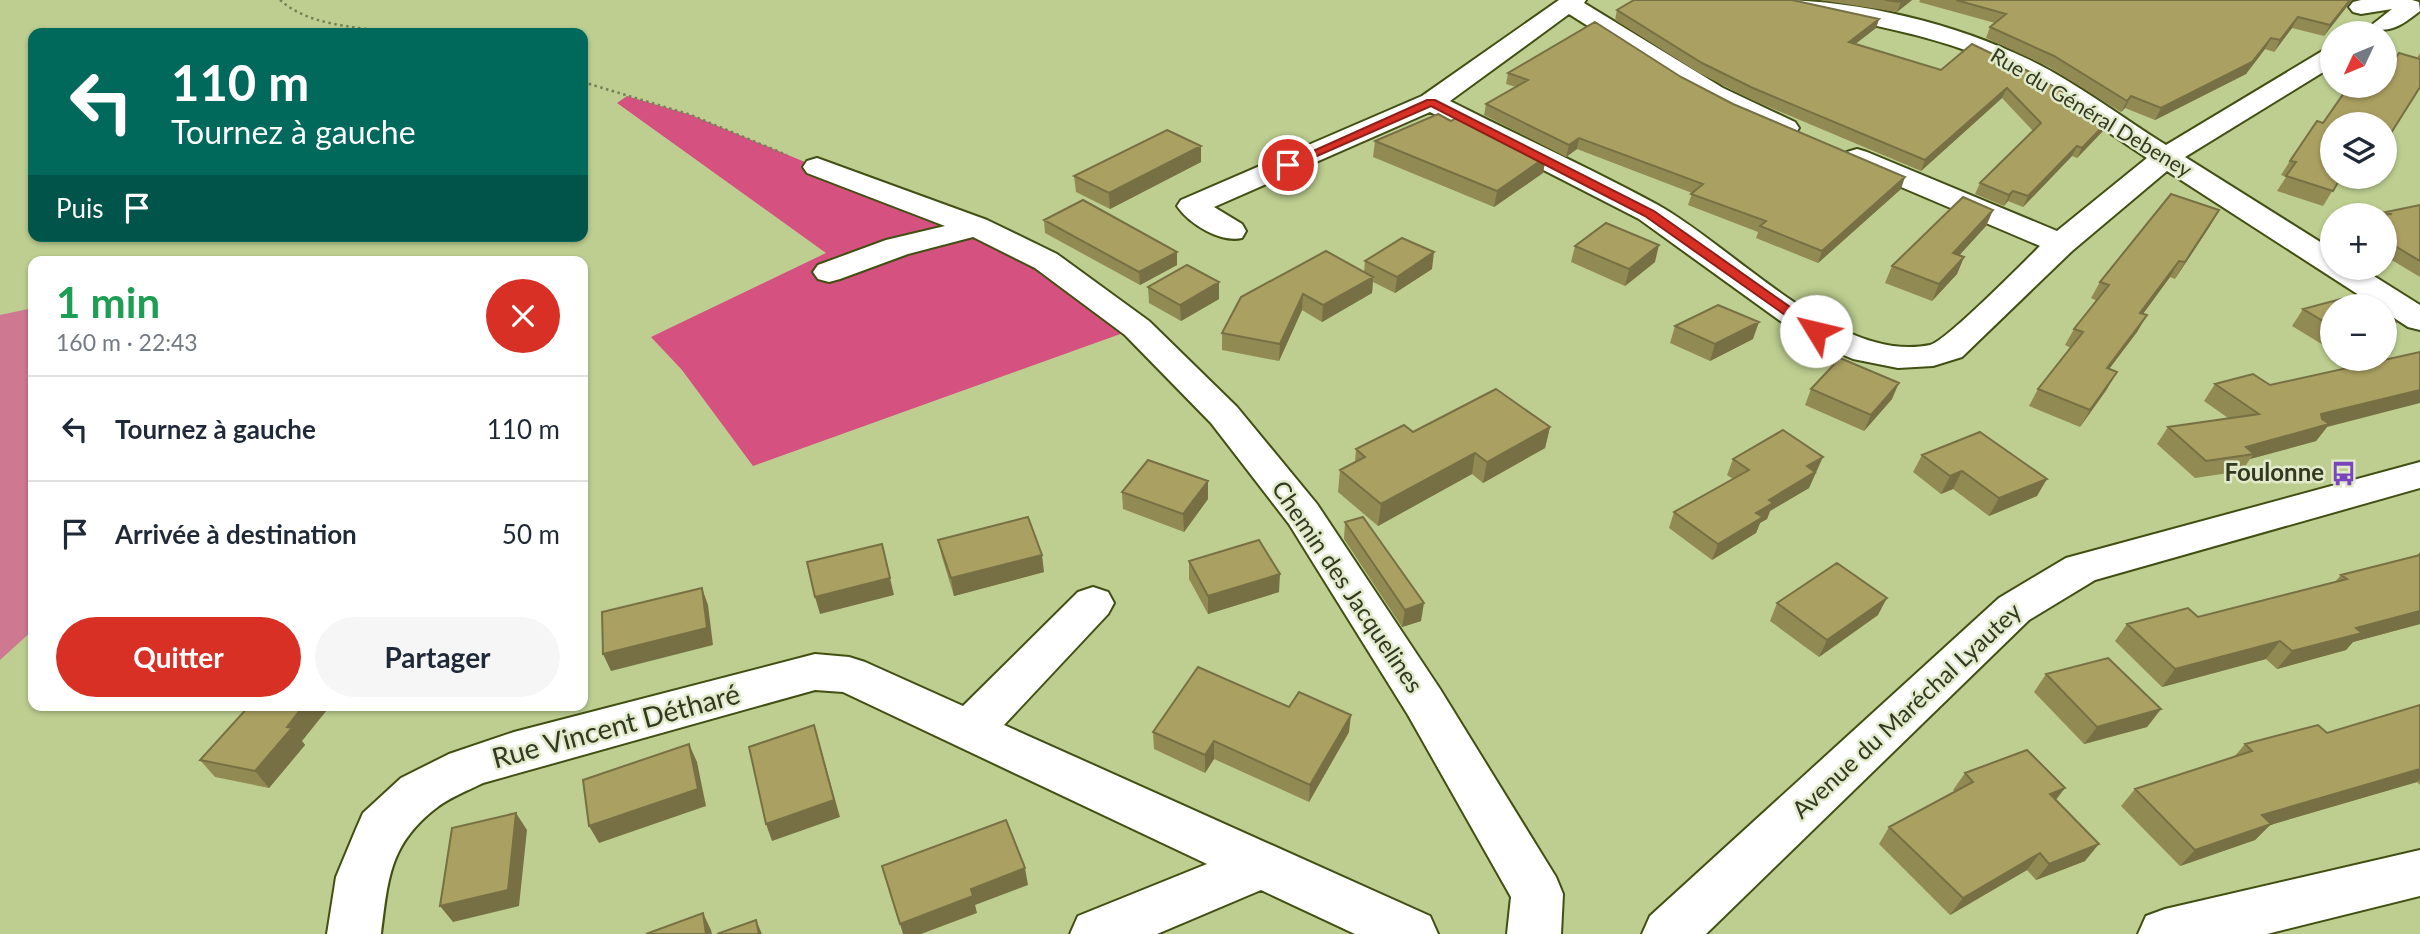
<!DOCTYPE html>
<html lang="fr">
<head>
<meta charset="utf-8">
<style>
  :root { --surface:#fff; --page:#f6f6f7; --text:#1f2937; --muted:#747a83; --line:#e0e1e3; --accent:#d93025 }
  body { margin:0; font-family:Lato,sans-serif; background:var(--page); color:var(--text); height:100vh; display:flex; flex-direction:column; font-size:26px; white-space:nowrap }
  * { box-sizing:border-box; margin:0 }
  p { font-size:23px; color:var(--muted) }
  .icon { flex:none; width:38px; height:38px; fill:none; stroke:currentColor; stroke-width:2; stroke-linecap:round; stroke-linejoin:round }
  .map { position:relative; flex:1; overflow:hidden }
  .drawer { position:absolute; left:28px; top:256px; width:560px; height:455px; display:flex; flex-direction:column; background:var(--surface); border-radius:14px; box-shadow:0 2px 5px #0004 }
  .drawer>* { flex:none }
  .top-card { position:absolute; left:28px; top:28px; width:560px; height:214px; border-radius:14px; box-shadow:0 2px 5px #0004; background:#00695c; color:#fff; overflow:hidden }
  .needle { width:46px; rotate:226deg }
  .controls { position:absolute; left:2320px; top:21px; display:grid; gap:14px }
  .controls a { display:grid; place-items:center; width:77px; height:77px; border-radius:50%; background:var(--surface); box-shadow:0 2px 5px #0004; font-size:35px }
  .pin { position:absolute; display:grid; place-items:center; width:60px; height:60px; color:#fff; margin:-30px; border:4px solid #fff; border-radius:50%; box-shadow:0 2px 7px #0007 }
  .me { position:absolute; width:77px; margin:-38px; rotate:306deg; stroke-linejoin:round; filter:drop-shadow(0 0 5px #0008) }
  .turn { display:flex; align-items:center; gap:24px; height:147px; padding:0 28px; font-size:32px }
  .turn .icon { width:91px; height:91px; stroke-width:2.5 }
  .turn b { display:block; font-size:49px; line-height:60px }
  .then { display:flex; align-items:center; height:66px; padding:0 28px; background:#0003; gap:14px; font-size:26px }
  .round { display:grid; place-items:center; flex:none; width:74px; height:74px; border-radius:37px; background:var(--page) }
  .summary { display:flex; align-items:center; justify-content:space-between; height:119px; padding:0 28px }
  h1 { font-size:42px; font-weight:700; line-height:52px; color:#1e9e55 }
  .action { display:flex; gap:14px; margin-top:auto; padding:14px 28px }
  .action a { flex:1; height:80px; border-radius:42px; background:var(--accent); color:#fff; font-size:28px; font-weight:700; line-height:80px; text-align:center }
  .action a+a { background:var(--page); color:var(--text) }
  ul { padding:0; list-style:none }
  li { display:flex; align-items:center; gap:21px; height:105px; padding:0 28px; border-top:2px solid var(--line) }
  li div { flex:1 }
  li b { display:block; font-size:26px }
  li em { font-style:normal }
  .map>svg:first-child { display:block }
</style>
</head>
<body>
<div class="map">
<svg width="2420" height="934" viewBox="0 0 2420 934">
  <rect width="100%" height="100%" fill="#bdce90"/>
  <!-- green -->
  <path fill="#cf7892" d="M33 308V630L0 660V315Z"/>
  <!-- forest -->
  <path fill="#d45180" d="M627 96 691 115 817 167 976 227 1137 328 753 466 682 370 651 337 826 253 617 103Z"/>
  <g fill="none" stroke-linecap="round" stroke-linejoin="round">
    <defs>
      <path id="minor" d="M1559 0H1586L1584 3 1723 88 1795 122 1799 128 1795 134 1785 136 1775 134 1705 100 1569 14 1450 101C1519 136 1590 168 1658 205 1735 248 1838 364 1930 345 1945 342 2023 263 2040 246L1847 164 1843 158 1847 152 1857 149 1867 152 2057 231 2147 158C2096 125 2044 84 1988 59 1922 31 1850 22 1781 5L1777 0C1859 0 1956 24 2030 60 2077 83 2121 117 2166 145L2324 50 2333 48V66L2185 157 2333 250V268H2361L2420 305V330L2408 327 2385 312V306H2376L2167 171 2072 251 1962 357 1933 366 1898 368 1853 359 1804 338 1639 219 1430 112 1214 207 1242 224 1246 231 1242 238C1221 243 1189 224 1177 206L1181 200 1422 96Z
        M2361 0H2412L2419 2 2420 11C2407 21 2393 33 2376 29L2373 24 2392 9 2361 14 2353 12 2349 7 2353 2Z
        M817 158 987 220 1057 254 1149 321 1237 407 1317 504 1440 689 1556 877 1563 894 1561 934H1507L1511 897 1408 715 1289 524 1211 423 1125 335 1035 268 973 237 908 254 840 279 829 282 818 279 813 272 818 265 886 240 945 226 807 173 803 167 807 161Z
        M2420 462V488L2095 580 2029 620 1706 934H1642L1650 916 1999 598 2066 558Z
        M1093 587 1108 592 1114 603 1108 614 1004 725 1430 916 1438 934H1355L1261 890 1157 934H1070L1078 916 1207 864 843 692 815 690 483 783C467 791 448 798 435 809 389 845 388 880 381 934H327L336 877 356 829 363 813 401 778 449 754 514 732 815 654 849 657 865 662 963 706 1078 592Z
        M2420 850V896L2267 934H2138L2146 916 2165 909Z"/>
    </defs>
    <!-- minor casing -->
    <use href="#minor" stroke="#424f12" stroke-width="4"/>
    <!-- path -->
    <path stroke="#748056" stroke-width="2.5" stroke-dasharray="2.5 3.5" stroke-linecap="butt" d="M280 0C310 27 360 27 398 33
      M583 82 691 115 787 155"/>
    <!-- minor -->
    <use href="#minor" fill="#fff" fill-rule="evenodd"/>
  </g>
  <!-- wall -->
  <path fill="#928a53" d="M1819 0H1912L1897 12Z
    M1920 0H2352L2324 36 2292 28 2274 52 2265 49 2246 74 2155 120 2125 108 2121 112 2049 67 1986 38 1990 27 1995 23 1919 2Z
    M1617 10 1879 19 1876 28 1855 44 1941 70 1972 44 2108 121 2103 131 2077 158 2072 156 2023 207 2008 201 2004 206 1975 194 1980 183 2033 131 2002 98 1921 171 1750 99 1699 73 1615 20Z
    M2420 53V87L2385 141V124H2333L2341 177 2323 206 2277 191 2286 177 2281 175 2290 161 2323 123 2352 96 2354 86H2385L2417 58Z
    M1508 73 1681 77 1733 104 1901 189 1818 263 1756 238 1758 232 1688 205 1692 193 1577 149 1566 157 1484 115 1486 104 1516 87 1506 84Z
    M1451 121 1546 157 1543 173 1494 207 1373 157 1375 141Z
    M1201 146V162L1110 209 1076 192 1074 176Z
    M2420 205V277L2385 256V215H2384L2386 212Z
    M1993 210 1986 226 1959 255 1964 257 1957 274 1932 301 1885 283 1892 266Z
    M2219 210 2175 279 2170 277 2143 314 2147 315 2137 332 2109 369 2107 389 2080 427 2029 406 2038 389 2071 348 2065 345 2074 329 2097 301 2091 298 2100 282Z
    M1044 220 1177 265 1140 285 1045 233Z
    M1575 246 1655 262 1625 286 1571 262Z
    M1365 261 1432 269 1395 293 1373 282 1372 293 1322 322 1302 310 1279 361 1222 350V333L1241 297 1364 272Z
    M1148 287 1219 299 1181 321 1149 303Z
    M2333 306V351L2292 326 2303 309Z
    M1675 326 1753 339 1710 361 1670 343Z
    M2215 384 2327 427 2316 441 2250 459 2242 471 2195 478 2157 444 2168 427 2228 418 2204 401Z
    M1811 389 1892 399 1864 431 1805 405Z
    M1550 427 1545 448 1483 483 1472 474 1378 526 1338 492 1340 470 1355 462 1356 449 1413 432Z
    M1922 455 2037 496 1989 516 1953 489 1941 494 1913 472Z
    M1733 459 1817 473 1815 474 1809 488 1770 511 1767 519 1760 523 1756 533 1712 560 1669 528 1674 512 1733 479 1727 475Z
    M1208 481V499L1184 532 1123 509 1122 492Z
    M1345 522 1421 621 1402 627 1344 539Z
    M938 540 1044 572 954 596 942 557Z
    M2420 552V624L2353 642 2346 650 2277 669 2266 659 2162 687 2115 641 2127 624 2198 617 2335 582 2341 575 2417 555Z
    M1189 561 1279 592 1208 614 1189 579Z
    M1777 603 1878 615 1819 657 1770 621Z
    M2046 674 2161 709 2147 727 2084 744 2034 692Z
    M2420 705V785L2417 782 2270 825 2255 840 2180 866 2121 806 2135 789 2234 757 2245 744 2327 733Z
    M1153 732H1349L1309 802 1214 759 1205 773 1154 749Z
    M302 741 305 745 269 788 215 777 200 760Z
    M1965 773 2056 800 2085 861 2036 880 2027 870 1950 915 1879 844 1889 827 1955 792 1953 790Z"/>
  <!-- shaded-wall -->
  <path fill="#777044" d="M1904 0H1912L1897 12 1901 2Z
    M2350 0H2352L2324 36 2330 25Z
    M2298 17 2292 28 2274 52 2280 40Z
    M1879 19 1876 28 1845 52 1849 42Z
    M2271 38 2265 49 2246 74 2155 120 2161 108Z
    M2007 88 2002 98 1921 171 1925 160Z
    M2131 96 2125 108 2121 112 2127 101Z
    M2108 121 2103 131 2077 158 2082 148Z
    M1579 138 1577 149 1566 157 1569 145Z
    M1201 146V162L1110 209 1109 193Z
    M2077 146 2072 156 2023 207 2028 196Z
    M1546 157 1543 173 1494 207 1497 191Z
    M1905 177 1901 189 1818 263 1822 251Z
    M2013 191 2008 201 2004 206 2009 195Z
    M1993 210 1986 226 1946 270 1953 253Z
    M2219 210 2210 226 2175 279 2185 262Z
    M1659 245 1655 262 1625 286 1629 269Z
    M1177 252V265L1140 285 1139 272Z
    M1434 252 1432 269 1395 293 1397 277Z
    M1964 257 1957 274 1932 301 1939 284Z
    M2179 261 2170 277 2131 330 2140 313Z
    M1373 277 1372 293 1322 322 1323 305Z
    M1219 282V299L1181 321 1180 305Z
    M1303 294 1302 310 1279 361 1280 344Z
    M2147 315 2137 332 2097 385 2107 368Z
    M1759 322 1753 339 1710 361 1715 344Z
    M2396 322 2385 336V325Z
    M2117 372 2107 389 2080 427 2090 410Z
    M1899 383 1892 399 1864 431 1871 415Z
    M2420 390V403L2327 427 2316 441 2250 459 2254 454 2246 447 2321 414Z
    M1550 427 1545 448 1483 483 1487 462Z
    M1475 453 1472 474 1378 526 1381 504Z
    M1823 457 1809 488 1770 511 1767 519 1760 523 1756 533 1712 560 1718 544 1756 513 1769 500 1807 466Z
    M1962 471 1953 489 1941 494 1950 476Z
    M2047 479 2037 496 1989 516 1999 498Z
    M1208 481V499L1184 532 1183 514Z
    M1042 555 1044 572 954 596 951 578Z
    M1280 574 1279 592 1208 614V596Z
    M890 578 894 595 820 614 815 597Z
    M702 588 708 605 713 645 611 671 603 654Z
    M1887 598 1878 615 1819 657 1827 640Z
    M1424 603 1421 621 1402 627 1405 610Z
    M2420 611V624L2353 642 2346 650 2277 669 2292 651 2356 628Z
    M2280 641 2266 659 2162 687 2175 669Z
    M304 705H331L302 741 305 745 269 788 255 771 287 727Z
    M2161 709 2147 727 2084 744 2097 727Z
    M1351 715 1349 732 1309 802 1310 785Z
    M814 725 840 817 772 841 766 824Z
    M1214 741V759L1205 773V755Z
    M689 744 697 762 706 806 599 843 589 826Z
    M2420 769V779L2417 782 2270 825 2255 840 2180 866 2195 850 2262 815Z
    M2065 788 2052 805 2050 794Z
    M516 813 527 830 519 906 453 922 440 906Z
    M2099 844 2085 861 2036 880 2049 864Z
    M2040 853 2027 870 1950 915 1963 898Z
    M1025 868 1028 885 975 905 971 889Z
    M973 896 977 913 921 934H903L900 924Z
    M703 913 711 930 712 934H706Z
    M756 920 762 934H759Z"/>
  <!-- building -->
  <path fill="#aaa061" stroke="#777044" stroke-width="2" d="M1634 0H1792L1879 19 1849 42 1941 70 1972 44 2032 73 2108 121 2082 148 2077 146 2028 196 2013 191 2009 195 1980 183 2041 123 2007 88 1925 160 1753 88 1702 63 1617 10Z
    M1885 0H1904L1901 2Z
    M1956 0H2350L2330 25 2298 17 2280 40 2271 38 2252 62 2161 108 2131 96 2127 101 2054 56 1990 27 2006 14Z
    M1595 22 1681 77 1733 104 1905 177 1822 251 1760 226 1766 221 1691 194 1703 184 1579 138 1569 145 1486 104 1528 80 1508 73Z
    M2399 53 2420 59V87L2391 133 2385 131V124H2333V177H2341L2333 191 2286 176 2296 162 2290 161 2317 121 2323 123 2344 93 2358 97 2360 86H2385V74Z
    M1438 114 1451 121 1461 115 1546 157 1497 191 1375 141Z
    M1167 130 1201 146 1109 193 1074 176Z
    M2171 194 2219 210 2185 262 2179 261 2140 313 2147 315 2107 368 2117 372 2090 410 2038 389 2083 332 2074 329 2109 285 2100 282Z
    M1963 197 1993 210 1953 253 1964 257 1939 284 1892 266Z
    M1083 200 1177 252 1139 272 1044 220Z
    M2420 205V261L2385 240V215H2379L2392 214 2386 212Z
    M1606 223 1659 245 1629 269 1575 246Z
    M1402 238 1434 252 1397 277 1365 261Z
    M1326 251 1373 277 1323 305 1303 294 1280 344 1222 333 1241 297Z
    M1187 265 1219 282 1180 305 1148 287Z
    M2352 296 2369 306H2333V327L2303 309Z
    M1718 305 1759 322 1715 344 1675 326Z
    M2385 315 2396 322 2385 325Z
    M2420 352V390L2321 414 2322 419 2329 424 2246 447 2254 454 2206 461 2168 427 2259 414 2215 384 2253 374 2270 385Z
    M1840 358 1899 383 1871 415 1811 389Z
    M1496 389 1550 427 1487 462 1475 453 1381 504 1340 470 1365 457 1356 449 1404 425 1413 432Z
    M1783 430 1823 457 1807 466 1815 472 1769 500 1773 503 1756 513 1763 517 1718 544 1674 512 1749 470 1733 459Z
    M1980 432 2047 479 1999 498 1962 471 1950 476 1922 455Z
    M1148 460 1208 481 1183 514 1122 492Z
    M1028 517 1042 555 951 578 938 540Z
    M1363 517 1424 603 1405 610 1345 522Z
    M1259 540 1280 574 1208 596 1189 561Z
    M882 544 890 578 815 597 807 562Z
    M2420 555V611L2356 628 2362 633 2292 651 2280 641 2175 669 2127 624 2188 608 2198 617 2347 579 2341 575Z
    M1837 563 1887 598 1827 640 1777 603Z
    M702 588 707 628 603 654 602 612Z
    M2108 658 2161 709 2097 727 2046 674Z
    M1198 667 1289 707 1299 692 1351 715 1310 785 1214 741 1205 755 1153 732Z
    M250 705H304L287 727 292 728 255 771 200 760Z
    M2420 705V769L2262 815 2271 824 2195 850 2135 789 2252 751 2245 744 2318 725 2327 733Z
    M814 725 834 800 766 824 749 747Z
    M689 744 698 789 589 826 583 780Z
    M2027 750 2065 788 2050 794 2099 844 2049 864 2040 853 1963 898 1889 827 1973 782 1965 773Z
    M516 813 508 890 440 906 452 828Z
    M1006 820 1025 868 971 889 973 896 900 924 882 866Z
    M703 913 706 934H646Z
    M756 920 759 934H717Z"/>
  <!-- route -->
  <path fill="#d93025" stroke="#8d1f18" stroke-width="2" d="M1427 100H1435L1654 211 1824 331 1821 334H1812L1645 216 1431 106 1292 167 1282 165Z"/>
  <!-- icons -->
  <defs>
    <symbol id="bus-bare" viewBox="-9 -9 18 18"><path d="M-5-6H5V4H4V6H2V4H-2V6H-4V4H-5ZM-3.5-4V0h7V-4ZM-3.5 1.2v1.5H-2V1.2ZM2 1.2v1.5H3.5V1.2Z" fill="#7a45bc" stroke="#e1ebcb" stroke-width="2.5" paint-order="stroke"/></symbol>
  </defs>
  <g fill-rule="evenodd">
    <use href="#bus-bare" x="2326" y="456" width="35" height="35"/>
  </g>
  <g text-anchor="middle" stroke-width="5" stroke-linejoin="round" paint-order="stroke">
    <!-- far-street labels -->
    <g font-size="21" fill="#323920" stroke="#e1ebcb">
      <text transform="translate(2091 113) rotate(31)" y="7">Rue du Général Debeney</text>
    </g>
    <!-- poi labels -->
    <g font-size="24" font-weight="bold" fill="#323920" stroke="#e1ebcb" text-anchor="end">
      <text x="2324" y="481">Foulonne</text>
    </g>
    <!-- street labels -->
    <g font-size="24" fill="#323920" stroke="#e1ebcb">
      <text transform="translate(1347 587) rotate(56)" y="8">Chemin des Jacquelines</text>
      <text transform="translate(1907 711) rotate(-43)" y="8">Avenue du Maréchal Lyautey</text>
    </g>
    <!-- near-street labels -->
    <g font-size="28" fill="#323920" stroke="#e1ebcb">
      <text transform="translate(616 726) rotate(-15)" y="10">Rue Vincent Détharé</text>
    </g>
  </g>
</svg>
<div class="controls">
<a><svg class="needle" viewBox="-14 -14 28 28"><path d="M0-13l5 13h-10z" fill="#e53935"/><path d="M0 13l5-13h-10z" fill="#747a83"/></svg></a>
<a><svg class="icon" aria-label="layers" viewBox="0 0 24 24"><path d="M12 4l9 5-9 5-9-5zM3 14l9 5 9-5"/></svg></a>
<a>+</a>
<a>−</a>
</div>
<div class="pin" style="left:1288px;top:165px;background:#d93025"><svg class="icon" aria-label="arrive" viewBox="0 0 24 24"><path d="M6 21V4h12l-3 4 3 4H6"/></svg></div>
<svg class="me" style="left:1816px;top:331px" viewBox="-20 -20 40 40"><circle r="19" fill="#fff"/><path d="M0-13L10 11 0 6-10 11z" fill="#d93025"/></svg>
<div class="top-card">
<div class="turn"><svg class="icon" aria-label="left" viewBox="0 0 24 24"><path d="M17 20v-9H6M10 6l-5 5 5 5"/></svg><div><b>110 m</b>Tournez à gauche</div></div>
<div class="then">Puis<svg class="icon" aria-label="arrive" viewBox="0 0 24 24"><path d="M6 21V4h12l-3 4 3 4H6"/></svg></div>
</div>
<section class="drawer">
<div class="summary"><div><h1>1 min</h1><p>160 m · 22:43</p></div><a class="round" style="background:#d93025;color:#fff"><svg class="icon" aria-label="close" viewBox="0 0 24 24"><path d="M6 6l12 12M18 6L6 18"/></svg></a></div>
<ul>
<li><svg class="icon" aria-label="left" viewBox="0 0 24 24"><path d="M17 20v-9H6M10 6l-5 5 5 5"/></svg><div><b>Tournez à gauche</b></div><em>110 m</em></li>
<li><svg class="icon" aria-label="arrive" viewBox="0 0 24 24"><path d="M6 21V4h12l-3 4 3 4H6"/></svg><div><b>Arrivée à destination</b></div><em>50 m</em></li>
</ul>
<div class="action"><a>Quitter</a><a>Partager</a></div>
</section>
</div>
</body>
</html>
